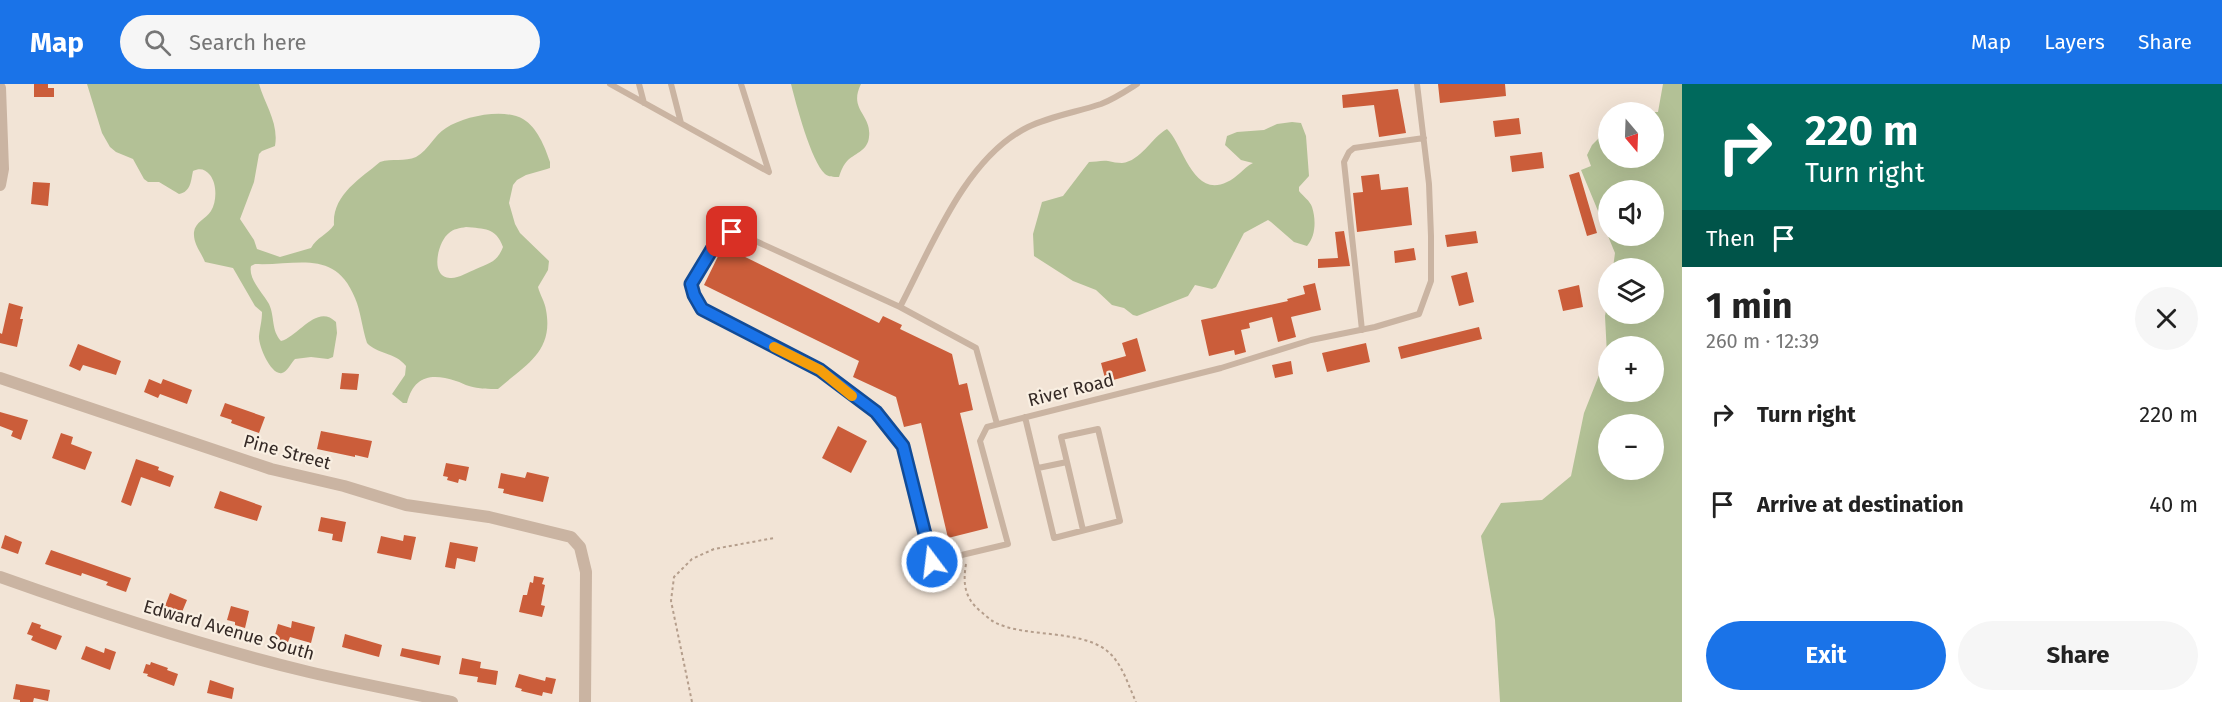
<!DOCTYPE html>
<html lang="en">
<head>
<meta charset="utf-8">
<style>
  :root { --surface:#fff; --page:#f6f6f6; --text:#222; --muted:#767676; --accent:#1a73e8 }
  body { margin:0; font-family:"Fira Sans",sans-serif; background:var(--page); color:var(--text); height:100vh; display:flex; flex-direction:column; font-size:22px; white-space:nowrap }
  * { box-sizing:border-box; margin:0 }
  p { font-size:20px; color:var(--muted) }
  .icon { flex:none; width:33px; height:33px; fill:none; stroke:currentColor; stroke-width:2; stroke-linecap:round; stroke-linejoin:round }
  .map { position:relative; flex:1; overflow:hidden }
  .panel { display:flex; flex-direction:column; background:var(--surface); width:540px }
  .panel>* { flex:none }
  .banner { background:#00695c; color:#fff; overflow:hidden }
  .needle { width:39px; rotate:161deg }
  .controls { position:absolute; left:1598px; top:18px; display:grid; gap:12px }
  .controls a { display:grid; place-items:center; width:66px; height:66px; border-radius:50%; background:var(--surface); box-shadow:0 6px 24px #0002; font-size:30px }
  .pin { position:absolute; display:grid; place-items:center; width:51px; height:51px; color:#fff; margin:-26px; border-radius:12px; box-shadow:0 3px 9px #0006 }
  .me { position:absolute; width:66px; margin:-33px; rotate:345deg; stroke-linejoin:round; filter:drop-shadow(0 0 4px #0008) }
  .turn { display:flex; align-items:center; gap:21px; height:126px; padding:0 24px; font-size:27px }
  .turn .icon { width:78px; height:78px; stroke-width:2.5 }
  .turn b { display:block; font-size:42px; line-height:51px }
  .then { display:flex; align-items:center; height:57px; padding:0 24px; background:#0003; gap:12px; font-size:22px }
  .round { display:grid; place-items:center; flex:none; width:63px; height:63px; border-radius:32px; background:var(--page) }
  .headline { display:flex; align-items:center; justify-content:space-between; height:102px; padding:0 24px }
  h1 { font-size:36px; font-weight:700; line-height:45px }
  .action { display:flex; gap:12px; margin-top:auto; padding:12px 24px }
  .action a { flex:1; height:69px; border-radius:36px; background:var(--accent); color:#fff; font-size:24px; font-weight:700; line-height:69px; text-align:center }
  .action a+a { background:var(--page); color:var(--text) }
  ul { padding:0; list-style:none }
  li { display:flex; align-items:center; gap:18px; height:90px; padding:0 24px }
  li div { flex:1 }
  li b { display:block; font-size:22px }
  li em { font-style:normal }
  header { display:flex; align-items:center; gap:36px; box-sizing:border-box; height:84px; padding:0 30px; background:var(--accent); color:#fff }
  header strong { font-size:28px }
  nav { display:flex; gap:33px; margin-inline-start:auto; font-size:21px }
  .search { width:420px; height:54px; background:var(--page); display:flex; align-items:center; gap:15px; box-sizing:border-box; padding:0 21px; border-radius:33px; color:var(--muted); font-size:22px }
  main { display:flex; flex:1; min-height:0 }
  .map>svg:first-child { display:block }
</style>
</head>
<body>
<header>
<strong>Map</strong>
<div class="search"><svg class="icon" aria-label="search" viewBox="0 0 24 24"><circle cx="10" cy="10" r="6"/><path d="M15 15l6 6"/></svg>Search here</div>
<nav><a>Map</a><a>Layers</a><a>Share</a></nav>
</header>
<main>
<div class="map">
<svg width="1682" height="618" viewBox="0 0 1682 618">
  <rect width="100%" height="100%" fill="#f2e4d6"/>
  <!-- green -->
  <path fill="#b3c196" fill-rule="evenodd" d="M87 0H259C265 21 279 39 275 62L262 67 259 70 254 98 240 135 254 156 257 165 280 173 311 164C317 153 327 151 334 141 332 111 360 95 380 78 392 74 405 78 416 73 429 66 434 51 446 44 464 32 504 24 523 35 537 43 545 63 550 78V84L547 85 526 91 517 96 513 101 509 119 515 140 520 149 549 177 548 186 538 203C540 211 545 218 546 226 554 268 525 281 498 305 489 305 479 305 469 302 465 301 460 298 456 297 431 289 414 292 407 319H403L392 310 405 291 406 282C395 268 377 270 367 259 362 244 361 228 355 214 335 164 296 182 255 180L251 182C248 195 263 209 269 220 275 233 271 246 281 257 299 252 317 219 336 238L337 249 333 273 328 275 311 273 295 275C291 279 287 288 282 289 271 292 258 261 259 252 260 243 262 237 262 228L255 222 233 184 205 178C201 168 193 160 194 148 195 138 206 135 211 127 217 117 217 100 210 91 205 85 200 84 193 87 191 96 191 108 179 110L159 98H148L144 95 133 75 116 68 110 63 102 49ZM466 143C484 145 496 143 503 163 497 178 490 179 476 185 469 188 457 195 450 194 429 193 438 157 449 149 453 145 460 144 466 143Z
    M791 0H861C848 26 872 30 869 53 868 66 856 69 848 76 843 81 841 87 839 93 833 93 829 93 825 90 811 77 796 20 791 0Z
    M1663 0H1682V618H1500L1495 536 1481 452 1501 419 1542 416 1571 392 1584 329 1607 271 1605 232 1608 216V230H1653V184H1613L1615 169 1608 152H1653V106H1608V151L1581 86 1591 82 1587 71 1592 61 1608 45V74H1653V28H1636H1658ZM1608 262H1653V308H1608ZM1608 340H1653V386H1608Z
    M1292 38 1301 39 1306 52 1309 92 1299 103V107C1303 112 1310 117 1312 123 1316 135 1316 152 1307 162L1294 158 1271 138 1268 136 1244 149 1216 203 1212 205 1195 201 1188 212 1137 232 1133 231 1124 224 1112 221 1096 206 1073 197 1034 172 1033 150 1042 118 1063 112 1089 78C1095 78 1102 76 1108 77 1113 78 1117 79 1122 79 1141 77 1151 54 1167 45 1183 59 1192 115 1227 98 1237 94 1243 84 1253 79L1241 76 1225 61 1227 52 1237 48 1264 46 1277 40Z"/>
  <!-- building -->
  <path fill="#cb5d3a" d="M34 0H48V4H54V13H34Z
    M1438 0H1505L1506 12 1440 19Z
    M1398 5 1406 49 1379 53 1374 21 1343 24 1342 11Z
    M1519 34 1521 50 1495 53 1493 37Z
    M1542 68 1544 84 1512 88 1510 72Z
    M1579 88 1597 149 1587 152 1569 91Z
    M1379 90 1381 106 1408 103 1412 141 1357 148 1353 109 1363 108 1361 92Z
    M33 98 50 99 48 122 31 120Z
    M1344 147 1350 182 1318 184V175L1338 174 1335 148Z
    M1476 147 1478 159 1447 163 1445 151Z
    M723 162 879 239 883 232 902 241 900 245 952 270 959 301 967 299 973 326 960 329 988 444 948 454 921 339 904 343 896 313 853 293 859 277 704 201Z
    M1414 164 1416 176 1395 179 1394 167Z
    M1467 188 1474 218 1459 222 1451 192Z
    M1315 199 1321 226 1291 233 1296 253 1278 258 1272 233 1249 239 1250 244 1241 246 1246 268 1235 271 1234 266 1209 272 1201 236 1288 217 1287 215 1305 210 1303 202Z
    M1579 201 1583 223 1563 227 1558 206Z
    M9 219 23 223 20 235H23L17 263 0 259V249L2 250Z
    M1479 243 1482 255 1401 275 1398 263Z
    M1137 254 1146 287 1106 298 1101 279 1126 272 1122 259Z
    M1366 259 1370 278 1327 288 1322 269Z
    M78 260 121 277 116 291 83 281 80 287 69 282Z
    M1291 277 1293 290 1275 294 1272 281Z
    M342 289 359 290 357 306 340 305Z
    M149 295 161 300 163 295 192 306 187 320 160 310 158 314 144 308Z
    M225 319 265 333 259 349 231 339 232 336 220 332Z
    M0 328 28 336 21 356 11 352 13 347 0 342Z
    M838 342 867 357 851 389 822 374Z
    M321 347 372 357 368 374 355 371V373L317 365Z
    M61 349 73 353 71 360 92 368 85 386 52 374Z
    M136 375 159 383 158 386 174 392 170 403 141 393 131 422 121 418Z
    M446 379 469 383 466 397 459 395 458 399 447 396 448 393 443 392Z
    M527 388 549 393 543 418 503 409 504 405 498 404 501 389 525 394Z
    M220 407 262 422 257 437 214 424Z
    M321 433 346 438 342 458 332 456 333 450 318 447Z
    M5 451 22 458 18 470 1 464Z
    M404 451 416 453 411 476 377 469 381 452 403 457Z
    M450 458 478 463 475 478 457 474 455 485 445 483Z
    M51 466 131 494 126 508 106 501 108 498 82 489 81 492 45 480Z
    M534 492 544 494 542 500 545 501 541 521 545 522 542 533 519 528 523 511H527L530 498 533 499Z
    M170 509 187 516 182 528 165 522Z
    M231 522 249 527 245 544 235 541V538L227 536Z
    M292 537 315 543 311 559 290 553 288 558 274 555 278 540 291 544Z
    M32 538 41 541 40 544 62 552 56 566 31 556 33 552 27 550Z
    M345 550 382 561 379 573 342 563Z
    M86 562 104 569 105 564 116 568 110 586 81 575Z
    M402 564 441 572 439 581 400 572Z
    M462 574 481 578 480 584 498 587 496 601 477 598 478 593 459 590Z
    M151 578 168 584 167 586 178 590 174 602 147 592 148 590 143 589 146 580 150 581Z
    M519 590 545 597 546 593 556 595 552 610 543 608 542 612 521 607 522 605 515 603Z
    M210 596 234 604 232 615 207 609Z
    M16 600 50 606 48 617 34 614 33 618H20V616L13 615Z"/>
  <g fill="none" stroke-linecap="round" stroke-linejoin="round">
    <!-- path -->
    <path stroke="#b59e8c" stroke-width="2" stroke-dasharray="3 3" stroke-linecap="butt" d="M966 480C963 498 964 513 979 526 984 530 989 535 994 538 1025 554 1078 545 1106 566 1122 578 1128 601 1136 618
      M692 618 671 517 674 493 692 475 714 465 774 454"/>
    <!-- lane -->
    <path stroke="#cab4a2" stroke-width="6" d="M610 0 769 88 741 0
      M639 0 644 19
      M671 0 681 39
      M900 223 749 154 732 148 720 152 691 200 694 211 702 225C772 262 855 295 903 362L932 478 1008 460 980 357 987 343 1221 284 1311 256 1375 243 1419 230 1431 197V152L1429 100 1417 0
      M1362 246 1344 78 1349 68 1354 64 1424 54
      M1025 333 1054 454 1120 437 1098 345 1061 353 1067 378 1038 384
      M997 340 976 264 900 223C931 164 965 74 1028 43 1051 32 1077 28 1101 20 1114 15 1126 7 1137 0
      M1067 378 1083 446"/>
    <!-- street -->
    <path stroke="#cab4a2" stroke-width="12" d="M0 4 3 85 0 101
      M0 294 271 385 344 402 406 421 489 433 571 453 580 463 586 488 585 618
      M0 493C101 529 204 563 309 588 356 599 404 608 452 618"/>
  </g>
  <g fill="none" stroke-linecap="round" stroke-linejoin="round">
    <defs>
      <path id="route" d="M732 148 720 152 691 200 694 211 702 225 820 286 876 328 903 362 932 478"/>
    </defs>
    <!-- route casing -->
    <use href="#route" stroke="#114b97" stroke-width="15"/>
    <!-- route -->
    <use href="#route" stroke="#1a73e8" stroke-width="10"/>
    <!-- slow -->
    <path stroke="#f59e0b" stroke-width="10" d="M774 263 820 286 852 312"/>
  </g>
  <g text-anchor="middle" stroke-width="4.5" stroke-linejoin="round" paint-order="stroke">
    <!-- street labels -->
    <g font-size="18" fill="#342925" stroke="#f9efe2">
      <text transform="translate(1071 306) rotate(-14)" y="6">River Road</text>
      <text transform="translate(287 368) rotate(15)" y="6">Pine Street</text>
      <text transform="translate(229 546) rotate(16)" y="6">Edward Avenue South</text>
    </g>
  </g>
</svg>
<div class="controls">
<a><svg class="needle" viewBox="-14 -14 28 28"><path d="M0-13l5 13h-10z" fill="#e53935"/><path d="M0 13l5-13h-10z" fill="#767676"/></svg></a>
<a><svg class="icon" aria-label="sound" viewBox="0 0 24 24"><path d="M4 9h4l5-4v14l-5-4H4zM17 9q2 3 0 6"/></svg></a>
<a><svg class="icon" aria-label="layers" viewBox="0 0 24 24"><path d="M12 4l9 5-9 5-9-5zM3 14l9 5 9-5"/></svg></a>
<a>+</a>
<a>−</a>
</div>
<div class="pin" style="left:732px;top:148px;background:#d93025"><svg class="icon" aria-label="arrive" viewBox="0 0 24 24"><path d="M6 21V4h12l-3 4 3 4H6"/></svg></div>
<svg class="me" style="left:932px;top:478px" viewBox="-20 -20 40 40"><circle r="17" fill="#1a73e8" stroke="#fff" stroke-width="3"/><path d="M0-11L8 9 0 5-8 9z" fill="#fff"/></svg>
</div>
<section class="panel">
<div class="banner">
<div class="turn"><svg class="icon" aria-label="right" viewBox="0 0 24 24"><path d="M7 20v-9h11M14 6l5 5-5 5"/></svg><div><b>220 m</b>Turn right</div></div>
<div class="then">Then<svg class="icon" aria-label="arrive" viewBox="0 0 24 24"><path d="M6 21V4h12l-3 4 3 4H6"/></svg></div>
</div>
<div class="headline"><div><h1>1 min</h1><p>260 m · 12:39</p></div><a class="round"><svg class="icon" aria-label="close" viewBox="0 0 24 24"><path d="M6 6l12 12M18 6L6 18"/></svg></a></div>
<ul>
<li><svg class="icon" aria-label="right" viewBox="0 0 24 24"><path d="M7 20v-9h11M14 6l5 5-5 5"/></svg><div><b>Turn right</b></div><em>220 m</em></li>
<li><svg class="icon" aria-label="arrive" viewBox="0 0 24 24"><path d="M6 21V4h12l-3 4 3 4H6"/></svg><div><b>Arrive at destination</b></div><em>40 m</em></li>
</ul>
<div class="action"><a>Exit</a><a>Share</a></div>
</section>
</main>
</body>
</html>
